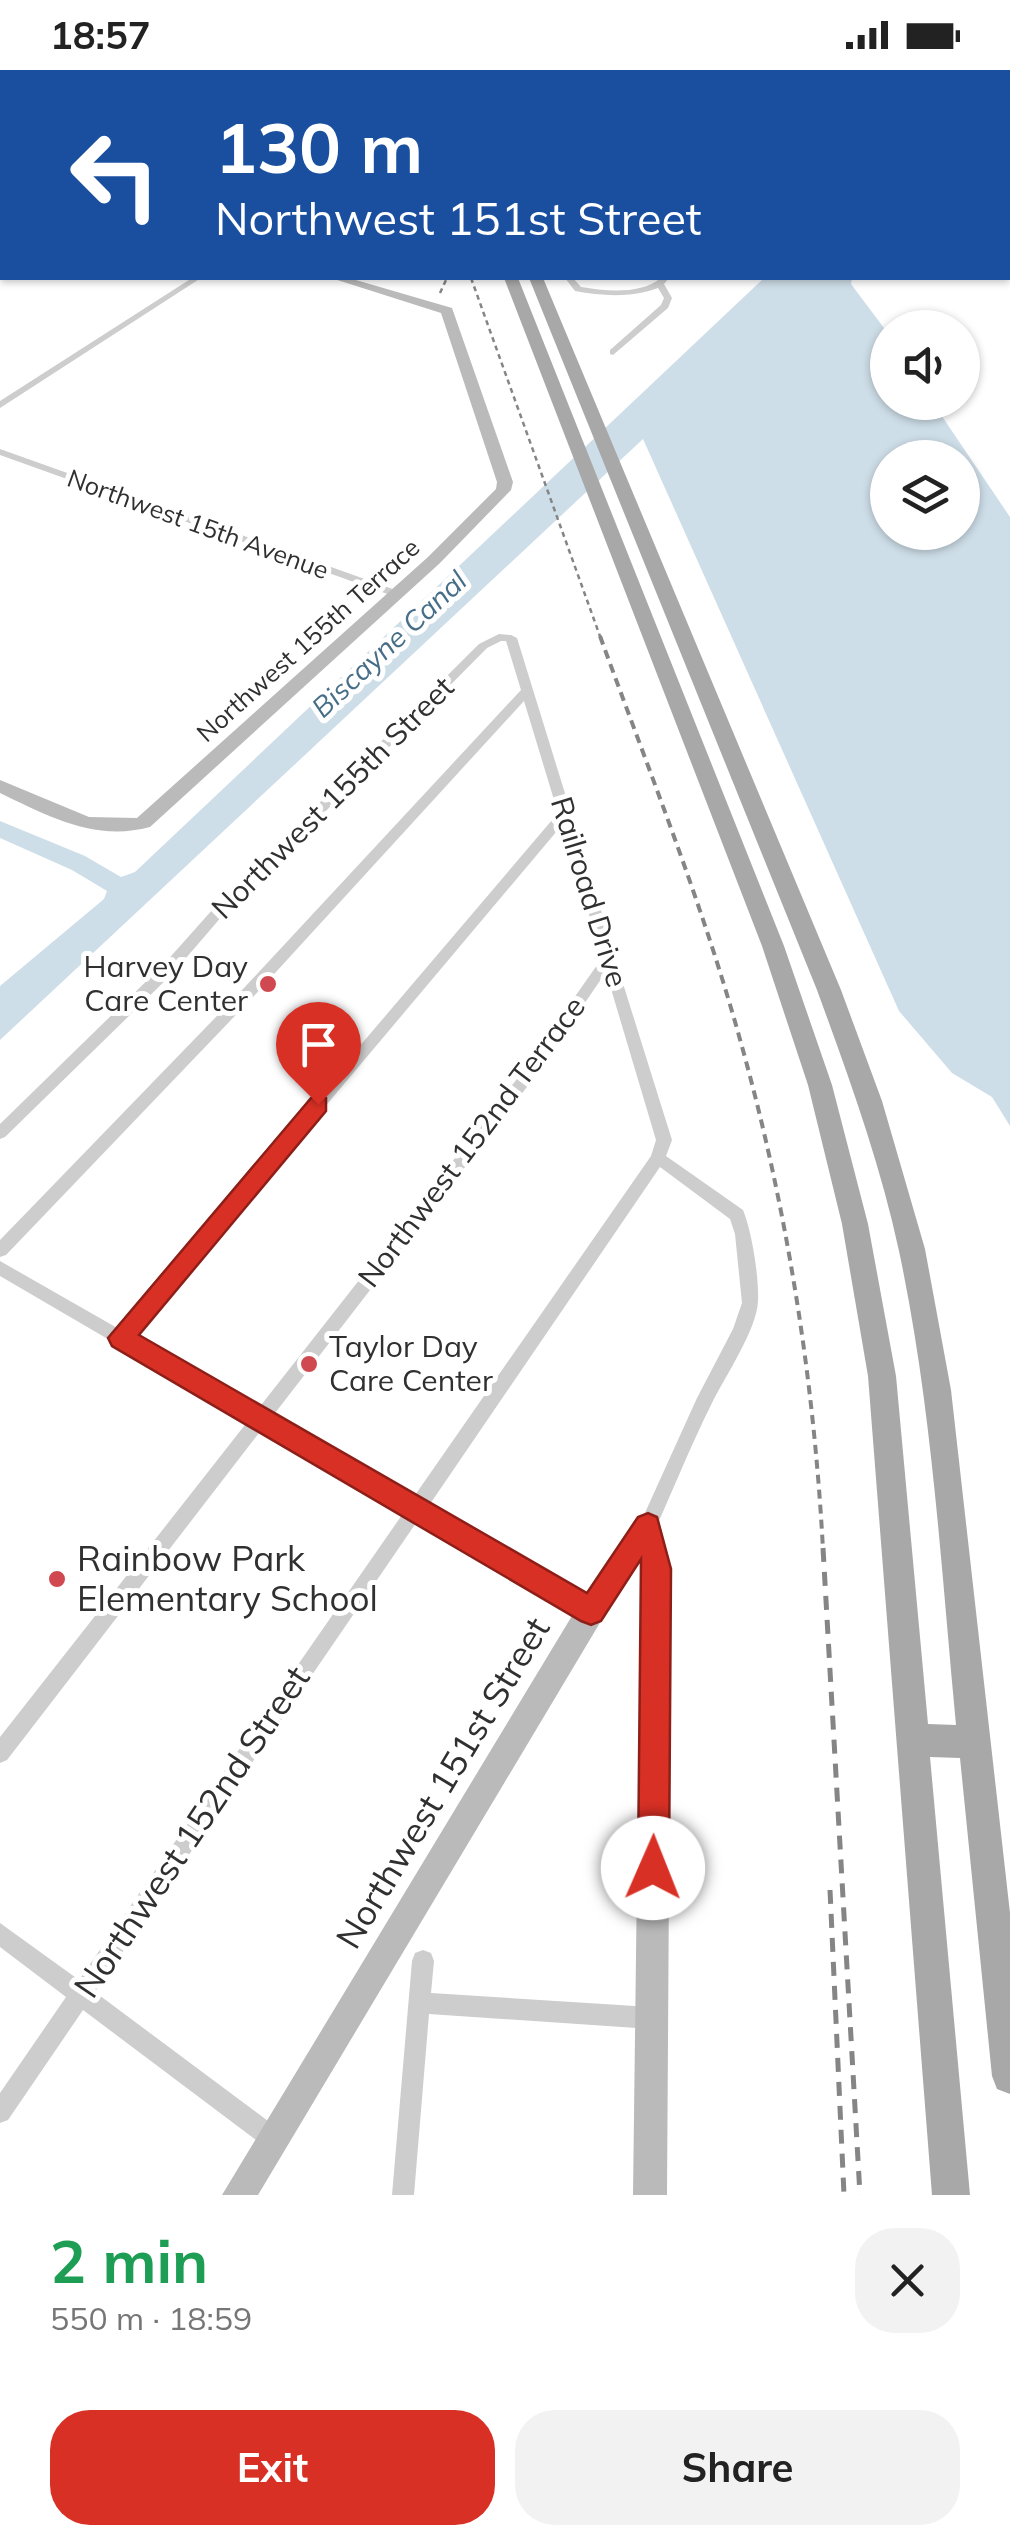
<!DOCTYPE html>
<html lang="en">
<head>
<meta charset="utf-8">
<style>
  :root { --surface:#fff; --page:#f2f2f2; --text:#222; --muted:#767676; --accent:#d93025 }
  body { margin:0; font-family:Mulish,sans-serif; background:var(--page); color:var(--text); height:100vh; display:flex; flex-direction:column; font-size:38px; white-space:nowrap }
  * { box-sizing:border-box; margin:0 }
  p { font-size:32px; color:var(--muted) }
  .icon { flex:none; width:55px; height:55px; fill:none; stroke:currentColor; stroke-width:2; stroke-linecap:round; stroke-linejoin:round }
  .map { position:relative; height:2125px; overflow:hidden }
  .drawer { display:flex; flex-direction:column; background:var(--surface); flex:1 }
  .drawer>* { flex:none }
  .top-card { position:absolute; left:0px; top:0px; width:1010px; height:210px; box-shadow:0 2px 8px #0004; background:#1a4fa0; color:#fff; overflow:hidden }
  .controls { position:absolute; left:870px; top:240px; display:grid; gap:20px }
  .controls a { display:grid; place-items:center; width:110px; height:110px; border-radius:50%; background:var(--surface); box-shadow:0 2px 8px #0004; font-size:50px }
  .pin { position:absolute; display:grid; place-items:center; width:85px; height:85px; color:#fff; margin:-102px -42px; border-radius:50% 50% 50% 0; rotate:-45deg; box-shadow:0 0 10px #0007 }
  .pin .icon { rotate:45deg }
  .me { position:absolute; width:110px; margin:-55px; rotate:1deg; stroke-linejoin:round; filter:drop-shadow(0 0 8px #0008) }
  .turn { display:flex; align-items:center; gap:35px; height:210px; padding:0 50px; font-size:45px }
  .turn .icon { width:130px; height:130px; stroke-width:2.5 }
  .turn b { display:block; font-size:70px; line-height:85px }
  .round { display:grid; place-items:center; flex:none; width:105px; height:105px; border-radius:40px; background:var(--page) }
  .head { display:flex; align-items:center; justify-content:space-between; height:170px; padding:0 50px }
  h1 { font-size:60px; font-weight:700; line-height:75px; color:#1e9e55 }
  .cta { display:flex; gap:20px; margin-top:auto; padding:20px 50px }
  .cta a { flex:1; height:115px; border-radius:40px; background:var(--accent); color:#fff; font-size:40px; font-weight:700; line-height:115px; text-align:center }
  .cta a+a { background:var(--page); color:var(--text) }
  .status { display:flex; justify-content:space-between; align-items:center; height:70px; padding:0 50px; background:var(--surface); direction:ltr }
  .status svg { height:28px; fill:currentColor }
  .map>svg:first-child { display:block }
</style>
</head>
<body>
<div class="status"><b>18:57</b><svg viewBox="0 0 49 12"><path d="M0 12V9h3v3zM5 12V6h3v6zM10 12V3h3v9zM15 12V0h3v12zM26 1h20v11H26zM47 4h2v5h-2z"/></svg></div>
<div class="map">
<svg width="1010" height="2125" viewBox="0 0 1010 2125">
  <rect width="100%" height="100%" fill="#fff"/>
  <!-- water -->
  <path fill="#cedee8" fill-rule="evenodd" d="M764 208H852L851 214 887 262 888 332 933 333 1010 447V1056L992 1027 952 1003 899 941 643 369 0 970V916L104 829 107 821 72 800 0 768V751L85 786 121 807 135 802ZM888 388H962V462H888Z"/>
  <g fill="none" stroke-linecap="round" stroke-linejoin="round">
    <!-- canal -->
    <path fill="#cedee8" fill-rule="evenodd" d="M999 0 996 2H988L990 0Z"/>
    <!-- street -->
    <path fill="#cdcdcd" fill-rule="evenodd" d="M69 0H77V2H70Z
      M275 0H283V2H276Z
      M0 122H2V128H0Z
      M1008 155H1010V161H1008Z
      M192 208H201L0 338V331Z
      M565 208H573L581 217C606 221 640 225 661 208H669L664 214 672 228 668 238 613 285 610 284V280L661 235 664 228 658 218C632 228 602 226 575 221Z
      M0 379 401 522 402 524 393 526 0 385Z
      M499 564 511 565 517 568 614 882 617 886 615 888 672 1070 666 1086 743 1140C752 1162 759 1207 758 1231 757 1260 724 1308 711 1335 690 1377 673 1420 654 1462L648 1464 642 1462 639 1456 697 1328 733 1259 742 1233 735 1164 730 1149 660 1097 428 1437 598 1535 600 1541 598 1547 591 1550 584 1547 418 1450 95 1922 280 2060 283 2068 280 2076 272 2079 264 2076 83 1940 8 2050 0 2053V2023L66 1927 0 1877V1853L79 1910 404 1442 262 1359 7 1690 0 1693V1667L248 1351 0 1206V1191L119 1259 558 743 524 631 253 927 6 1185 0 1187V1170L243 919 521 620 506 571H501L487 578 223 845 174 902 5 1067 0 1069V1054L164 894 213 839 479 574ZM562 755 602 888 520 1005 258 1339 132 1266ZM606 902 656 1070 651 1086 413 1428 272 1347 530 1013Z
      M423 1880 431 1883 434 1891 431 1923 651 1937 659 1940 662 1948 659 1956 651 1959 429 1944 414 2125H392L412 1891 415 1883Z"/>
    <!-- secondary -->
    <path fill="#bababa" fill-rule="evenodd" d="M0 106 2 107V114H0Z
      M331 208H349L452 238 513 412 511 420 440 493 150 757C95 772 48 746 0 723V710L89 747 137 748 428 487 496 419 497 412 441 243Z
      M648 1443 658 1447 671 1499 667 2125H633L641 1489 601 1551 258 2125H222L581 1531 638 1447Z"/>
    <!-- primary -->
    <path fill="#a8a8a8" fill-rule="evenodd" d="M427 0H441L443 2H429Z
      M504 208H518L784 876 832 1015 868 1154 896 1306 928 1654 956 1655C941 1497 932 1336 899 1181 880 1092 848 1005 817 920L529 208H543L841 920 882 1031 925 1179 951 1320 1010 1843V2024L997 2019 992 2006 960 1688 930 1687 970 2125H932L868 1306 842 1154 808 1015 762 876Z"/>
    <!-- rail-far2 -->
    <path stroke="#858585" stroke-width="2.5" stroke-dasharray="5 4" stroke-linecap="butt" d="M471 208 601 569
      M440 223 447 208"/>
    <!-- rail-far1 -->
    <path stroke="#858585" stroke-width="4" stroke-dasharray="9 6" stroke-linecap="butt" d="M600 566C649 701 703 835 741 973 787 1138 814 1310 823 1480"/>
    <!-- rail -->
    <path stroke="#858585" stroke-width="5" stroke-dasharray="14 10" stroke-linecap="butt" d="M823 1478 860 2125
      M830 1820 844 2125"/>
  </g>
  <!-- route -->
  <path fill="#d93025" stroke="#8d1f18" stroke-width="2.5" d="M318 1026 326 1028V1041L139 1265 587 1523 638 1447 648 1443 657 1447 671 1499 669 1798 664 1809 653 1814 642 1809 638 1798 641 1489 601 1551 591 1555 581 1551 112 1276 108 1268 311 1028Z"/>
  <!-- markers -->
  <g fill="#d04950" stroke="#fff" stroke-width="4">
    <circle cx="268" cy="914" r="10"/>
    <circle cx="309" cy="1294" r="10"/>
    <circle cx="57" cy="1509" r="10"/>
  </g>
  <g text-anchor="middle" stroke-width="10" stroke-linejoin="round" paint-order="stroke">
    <!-- far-street labels -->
    <g font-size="25" fill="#303030" stroke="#fff">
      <text transform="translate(198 454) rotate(20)" y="9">Northwest 15th Avenue</text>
      <text transform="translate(308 570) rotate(-42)" y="9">Northwest 155th Terrace</text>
    </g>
    <!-- far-water labels -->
    <g font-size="28" font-style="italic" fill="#476e88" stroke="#fff">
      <text transform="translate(389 574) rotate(-43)" y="10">Biscayne Canal</text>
    </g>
    <!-- street labels -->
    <g font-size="30" fill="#303030" stroke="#fff">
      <text transform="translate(333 728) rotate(-45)" y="10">Northwest 155th Street</text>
      <text transform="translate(589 822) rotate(73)" y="10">Railroad Drive</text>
      <text transform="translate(472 1072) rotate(-53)" y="10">Northwest 152nd Terrace</text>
    </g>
    <!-- poi labels -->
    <g font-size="30" fill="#303030" stroke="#fff" text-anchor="end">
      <text x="248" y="907">Harvey Day<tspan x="248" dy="34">Care Center</tspan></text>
      <text x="329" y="1287" text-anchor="start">Taylor Day<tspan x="329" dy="34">Care Center</tspan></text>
    </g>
    <!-- near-poi labels -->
    <g font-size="35" fill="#303030" stroke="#fff" text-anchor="start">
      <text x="77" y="1501">Rainbow Park<tspan x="77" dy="40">Elementary School</tspan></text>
    </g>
    <!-- near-street labels -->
    <g font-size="35" fill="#303030" stroke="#fff">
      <text transform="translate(443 1713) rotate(-59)" y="12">Northwest 151st Street</text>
      <text transform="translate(192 1762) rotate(-56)" y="12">Northwest 152nd Street</text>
    </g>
  </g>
</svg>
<div class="controls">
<a><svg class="icon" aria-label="sound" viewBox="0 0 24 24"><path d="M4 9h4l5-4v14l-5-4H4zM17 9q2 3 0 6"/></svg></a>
<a><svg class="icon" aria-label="layers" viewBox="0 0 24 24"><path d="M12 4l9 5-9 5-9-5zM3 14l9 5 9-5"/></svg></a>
</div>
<div class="pin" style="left:318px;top:1034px;background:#d93025"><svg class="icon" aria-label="arrive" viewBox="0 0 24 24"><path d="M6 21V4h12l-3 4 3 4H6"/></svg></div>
<svg class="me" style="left:653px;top:1798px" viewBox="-20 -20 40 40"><circle r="19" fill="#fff"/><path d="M0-13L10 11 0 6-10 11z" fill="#d93025"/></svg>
<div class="top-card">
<div class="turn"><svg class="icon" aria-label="left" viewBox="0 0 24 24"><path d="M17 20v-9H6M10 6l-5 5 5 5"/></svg><div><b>130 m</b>Northwest 151st Street</div></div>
</div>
</div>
<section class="drawer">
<div class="head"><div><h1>2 min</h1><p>550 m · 18:59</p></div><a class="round"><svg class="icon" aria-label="close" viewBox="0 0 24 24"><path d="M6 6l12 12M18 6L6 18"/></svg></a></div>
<div class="cta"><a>Exit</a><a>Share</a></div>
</section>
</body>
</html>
